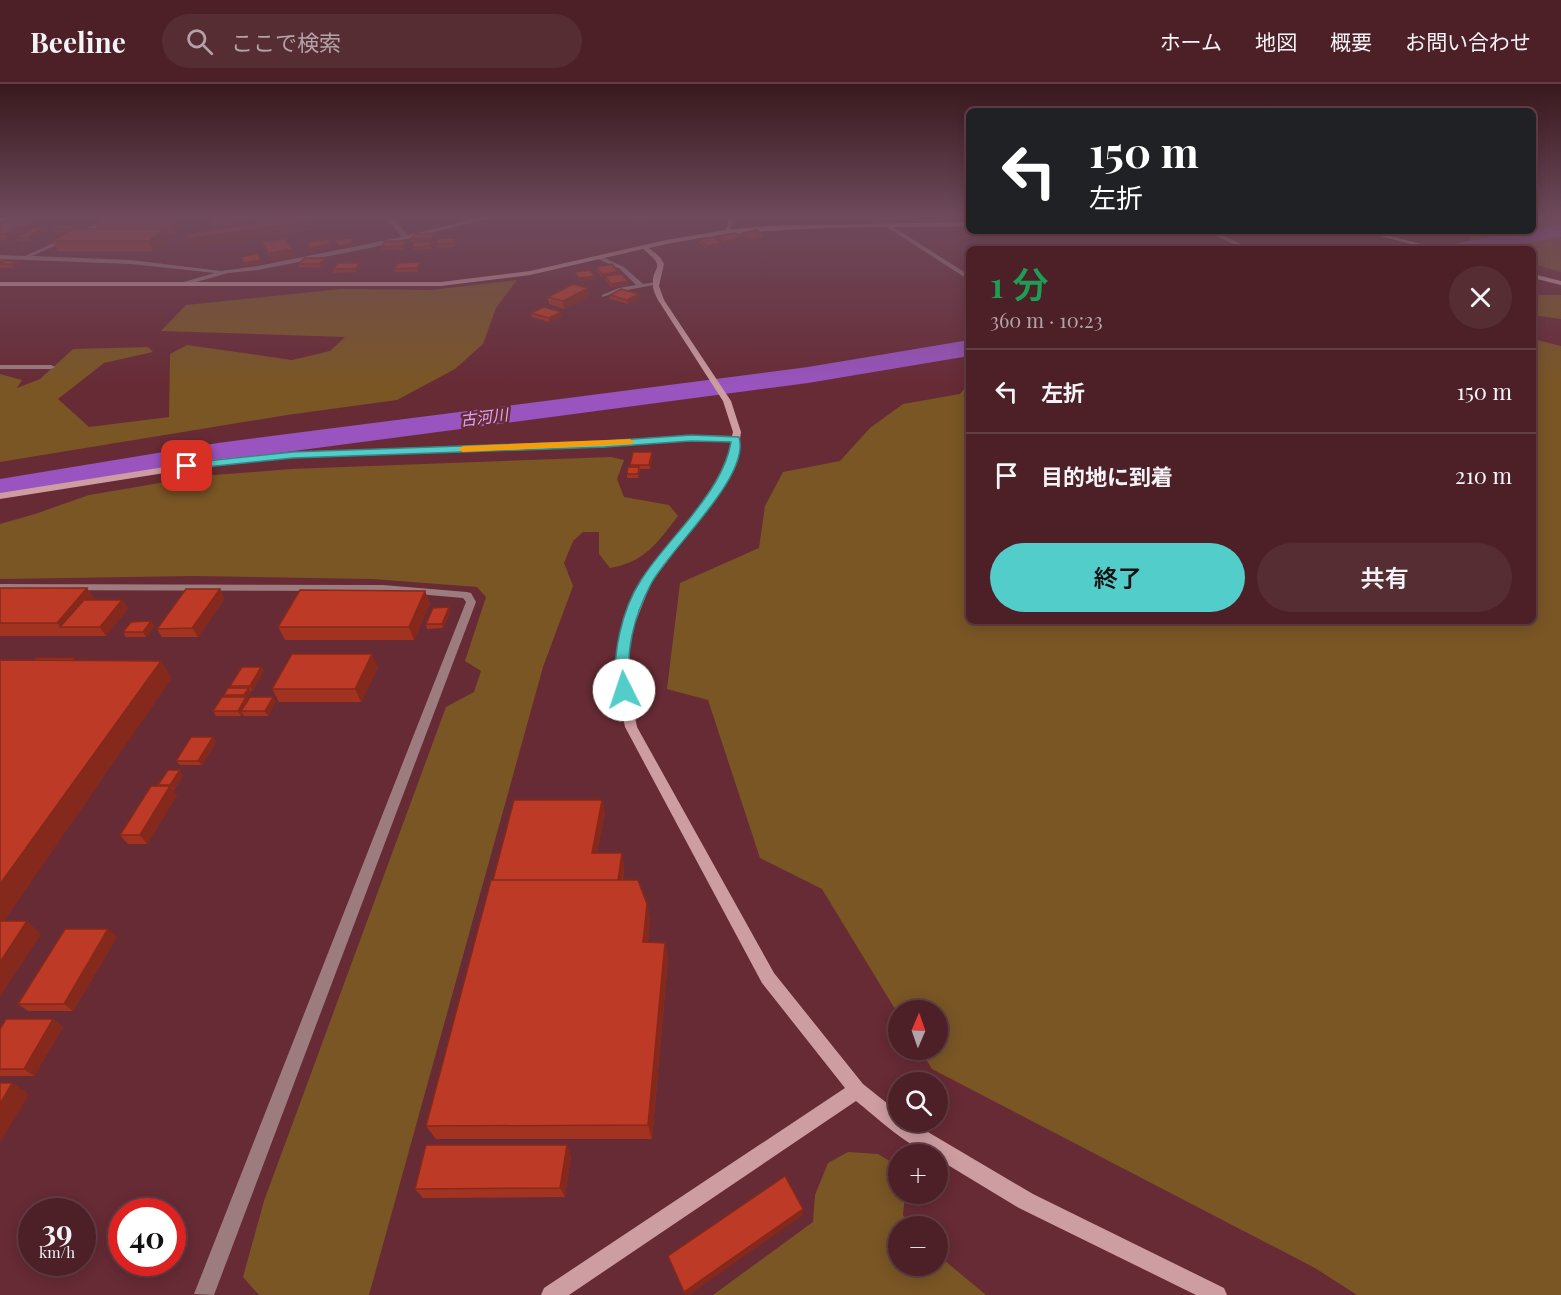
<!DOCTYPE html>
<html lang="ja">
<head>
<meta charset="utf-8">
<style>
  :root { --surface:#4d2028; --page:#572d34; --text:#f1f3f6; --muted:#b3a3a8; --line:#643e45; --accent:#53cdc9 }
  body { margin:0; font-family:"Playfair Display","Noto Sans JP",serif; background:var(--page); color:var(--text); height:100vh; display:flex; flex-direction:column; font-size:22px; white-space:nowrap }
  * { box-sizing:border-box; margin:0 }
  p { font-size:20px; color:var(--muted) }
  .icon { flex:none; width:33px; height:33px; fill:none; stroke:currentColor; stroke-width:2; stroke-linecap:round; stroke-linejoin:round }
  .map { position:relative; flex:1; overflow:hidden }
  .panel { position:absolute; left:966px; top:162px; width:570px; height:378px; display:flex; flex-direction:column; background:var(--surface); border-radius:9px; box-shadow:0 3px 15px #0003,0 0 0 2px var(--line) }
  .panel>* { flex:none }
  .guide { position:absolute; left:966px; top:24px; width:570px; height:126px; border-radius:9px; box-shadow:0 3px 15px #0003,0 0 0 2px var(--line); background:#202124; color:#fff; overflow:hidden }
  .needle { width:39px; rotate:2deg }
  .buttons { position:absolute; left:888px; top:916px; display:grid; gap:12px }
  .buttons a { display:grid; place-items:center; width:60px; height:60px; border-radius:50%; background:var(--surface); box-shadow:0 3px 15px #0003,0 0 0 2px var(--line); font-size:30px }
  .speed { position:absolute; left:18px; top:1114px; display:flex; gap:12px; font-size:30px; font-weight:700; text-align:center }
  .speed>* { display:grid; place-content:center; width:78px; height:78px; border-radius:50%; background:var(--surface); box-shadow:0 3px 15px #0003,0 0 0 2px var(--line); line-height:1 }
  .speed small { font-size:15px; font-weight:400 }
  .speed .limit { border:9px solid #d22; background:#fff; color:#111 }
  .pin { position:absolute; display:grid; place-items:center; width:51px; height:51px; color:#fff; margin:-26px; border-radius:12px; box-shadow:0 3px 9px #0006 }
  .me { position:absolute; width:66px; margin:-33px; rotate:356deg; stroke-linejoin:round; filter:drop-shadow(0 0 4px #0008) }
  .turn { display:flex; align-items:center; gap:21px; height:126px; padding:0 24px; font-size:27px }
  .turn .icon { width:78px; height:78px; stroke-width:2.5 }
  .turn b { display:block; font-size:42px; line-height:51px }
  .round { display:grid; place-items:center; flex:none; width:63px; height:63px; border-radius:32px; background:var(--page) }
  .headline { display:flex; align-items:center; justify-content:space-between; height:102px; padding:0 24px }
  h1 { font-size:36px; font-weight:600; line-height:45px; color:#1e9e55 }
  .button { display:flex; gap:12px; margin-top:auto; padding:12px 24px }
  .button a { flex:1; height:69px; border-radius:36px; background:var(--accent); color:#111; font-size:24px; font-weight:600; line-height:69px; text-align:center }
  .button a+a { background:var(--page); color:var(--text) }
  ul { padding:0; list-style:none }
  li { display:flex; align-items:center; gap:18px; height:84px; padding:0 24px; border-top:2px solid var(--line) }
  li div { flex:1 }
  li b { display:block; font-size:22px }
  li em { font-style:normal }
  header { display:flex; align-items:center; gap:36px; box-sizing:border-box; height:84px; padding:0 30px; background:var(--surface); border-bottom:2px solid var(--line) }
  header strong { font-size:28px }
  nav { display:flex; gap:33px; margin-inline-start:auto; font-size:21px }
  .search { width:420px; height:54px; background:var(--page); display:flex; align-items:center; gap:15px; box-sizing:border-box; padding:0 21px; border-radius:33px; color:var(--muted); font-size:22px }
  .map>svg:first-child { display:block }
</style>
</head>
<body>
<header>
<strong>Beeline</strong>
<div class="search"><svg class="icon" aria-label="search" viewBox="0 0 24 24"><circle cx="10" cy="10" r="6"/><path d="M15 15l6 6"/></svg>ここで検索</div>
<nav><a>ホーム</a><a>地図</a><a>概要</a><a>お問い合わせ</a></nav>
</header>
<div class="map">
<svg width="1561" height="1211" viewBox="0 0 1561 1211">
  <rect width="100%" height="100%" fill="#672b35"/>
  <!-- green -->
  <path fill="#7a5625" d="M1533 133H1561V188L1533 180V165L1473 163 1468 147H1533Z
    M517 196 496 224 483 260 455 285 397 316 287 331 0 378V290L22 296 17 304 40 295 73 265 148 263 153 268 104 279 58 315 89 343 169 333 170 270 187 261 292 276 330 267 345 253 161 247 186 221 341 205 431 206Z
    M1533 211H1561V235L1533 231Z
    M1533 255 1561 262V1211H1357L1315 1184 932 985 920 966H938V927H898V930L822 805 760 774 708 616 667 605 680 499 759 464 765 422 783 388 840 377 870 344 903 320 960 310 969 299V537H1533Z
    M611 373 624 376 617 395 624 413 669 421 678 432C657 459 645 478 610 484L599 470V448H583L573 457 564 479 573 502 543 583 369 1211H259L243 1193 264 1117 446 623 474 608 481 587 465 577 486 513 477 503 373 495 193 492 0 495V440L35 430 89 411 201 392 291 385Z
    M848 1068 878 1070 898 1082V1110H905L903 1131 912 1143H898V1182H938V1171L986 1211H713L813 1138 815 1111 828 1079Z"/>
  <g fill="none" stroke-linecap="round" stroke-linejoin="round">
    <!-- river -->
    <path fill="#9954bf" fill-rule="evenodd" d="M1561 141V153L1493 165H1448L1451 161 1458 159Z
      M969 256V272L808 299 218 377 0 413V395L218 359 808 283Z"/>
    <!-- street -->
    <path fill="#9c7c7f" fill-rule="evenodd" d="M111 133H119L32 172 131 176 221 187 258 182 402 153 385 133H391L408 151 484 133H495L370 164 258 186 228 189 182 202 180 201V199L215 189 131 180 0 175V171L25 172Z
      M730 133H736L728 149H724Z
      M887 139 969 191V196L885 142Z
      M1205 147H1213L1252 165H1244Z
      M596 172H600L624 183 643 200 656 198 659 200 622 207 602 213V211L619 204 636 201 620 185 596 174Z
      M0 281H51L55 283 51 285H0Z
      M0 500 383 501 467 508 471 509 476 518 214 1211 194 1210 466 518 463 514 383 507 0 506Z"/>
    <!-- secondary -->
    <path fill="#ce9da2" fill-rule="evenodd" d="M3 133H10L0 139V135Z
      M969 138V142C862 144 754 140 649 164L660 173 664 180 659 202 664 216 731 317 741 348 737 376 713 417 651 499 632 547 626 588 637 643 774 889 863 1000 898 1028V1038H911L1033 1110 1224 1204 1227 1211H1196L1019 1124 938 1075V1071C916 1071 874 1031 856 1017L569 1211H541L544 1204 845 1004 762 899 625 643 614 588 620 547 641 498 706 414 729 376 731 357H691L605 363 293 374 209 382 0 415V409L209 376 293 368 605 357 691 351 732 352 733 348 723 317 658 216C656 212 653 206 653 202 651 180 669 186 643 165L530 191 441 202H0V198H441L530 187 666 156 726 146 767 142Z
      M1361 147H1371L1440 165H1430Z
      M1533 190 1561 197V201L1533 194Z"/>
  </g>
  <!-- wall -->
  <path fill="#a33321" d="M628 133 651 135V138L634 141 628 136Z
    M0 138 36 143 46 146 29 157H19L17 154 24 150H20L9 156H0Z
    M95 140H189L175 150H167L170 155 153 167H58L52 157 67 148H52L50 145 80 141 81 144 80 145H97Z
    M743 149 765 156 751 158 743 152Z
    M718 152 743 157 726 160 719 155Z
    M436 153 433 158V160L432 165 414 166 413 163 414 158H412L411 155Z
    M455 154 456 158 453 163 436 164 435 160Z
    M699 155 721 159V163L707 165 699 159Z
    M406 157 407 160 404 166H383L382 163Z
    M262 158 295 172 272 176 264 164Z
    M0 175H5L6 177H18L20 180 14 184H0Z
    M327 178 320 184 299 183 298 180Z
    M361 182 356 188 334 189 333 185Z
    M421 182 418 188H395L394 185Z
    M596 183 618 190 628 201 612 204 605 196V193L602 194 596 186Z
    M639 210V214L628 220 610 215V211Z
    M589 212 564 225 549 220 548 213Z
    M531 229 562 232 549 238 532 233Z
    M652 373 650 385H640L638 394H627V390L631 383 630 381Z
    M0 504H87L95 516 128 524 106 552H0Z
    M425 507 430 520 414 556H285L278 543Z
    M225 514 198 553H162L157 545Z
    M450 528 443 544 427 545 426 540Z
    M151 537 154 542 146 553H126L123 548Z
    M261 583 264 587 252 607H250L251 608 247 615 248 616 276 617 268 632H244L242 629 241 632H216L213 627 225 613 224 611 231 604 230 602Z
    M378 583 361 618H279L272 605Z
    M216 658 202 681H180L176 677Z
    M183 691 174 706H172L177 711 147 760H128L120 751 159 702 158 701Z
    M602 716 605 729 597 769H622L624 782 623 796 647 820 650 836 648 858 665 859 668 875 652 1055H436L426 1042 493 796Z
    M117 853 73 927H28L18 920Z
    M53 935 63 943 34 992H0V945Z
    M571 1071 565 1113 423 1114 415 1105Z"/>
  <!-- shaded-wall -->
  <path fill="#84291b" d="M180 133H186L189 140 175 150 170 140Z
    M271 133H318L322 135 325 144 193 165 188 155 214 151 210 142Z
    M342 133H373V136L344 140Z
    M657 133H675V134L657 137Z
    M651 135V138L634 141V138Z
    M33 138 36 144 28 149 20 150 9 156 5 150 16 143Z
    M44 143 46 146 29 157 27 154Z
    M165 145 170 155 153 167 148 157Z
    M435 149 436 153 433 158V160L432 165 431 162 432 157V155Z
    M743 153V157L726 160V157Z
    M765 153V156L751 158V155Z
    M406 157 407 160 404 166 403 162Z
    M354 159 355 163 340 165 339 162Z
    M721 159V163L707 165V162Z
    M330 160 332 164 310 167 309 164Z
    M293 165 295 172 272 176 269 169Z
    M326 174 327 178 320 184 319 180Z
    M261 176 262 179 245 182 244 179Z
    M18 177 20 180 14 184 12 180Z
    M420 178 421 182 418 188 417 184Z
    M360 179 361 182 356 188 355 185Z
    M618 188V191L602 194V190Z
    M595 192V195L579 198V194Z
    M628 197V201L612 204 611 200Z
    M588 204 589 212 564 225 563 217Z
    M639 210V214L628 220 627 216Z
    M561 228 562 232 549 238V234Z
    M652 368V373L650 385 649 381Z
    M87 504 96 517 60 543 57 539Z
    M220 505 225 514 198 553 192 544Z
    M425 507 430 520 414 556 409 543Z
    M122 516 128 524 106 552 100 543Z
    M449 523 450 528 443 544 442 540Z
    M151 537 154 542 146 553 143 548Z
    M372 570 378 583 361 618 355 605Z
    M161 577 172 594 0 843V800Z
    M261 583 264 587 252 607 250 602Z
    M249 604 251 608 247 615 249 618 241 627 242 629 241 632 238 627 246 614 244 611Z
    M273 613 276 617 268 632 265 627Z
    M213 653 216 658 202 681 198 677Z
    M180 686 183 691 174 706 170 701Z
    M170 702 177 711 147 760 140 751Z
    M602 716 605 729 595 782 592 769Z
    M622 769 624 782 620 812 617 800Z
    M647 820 650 836 647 874 643 858Z
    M27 837 41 850 0 913V878Z
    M108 845 117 853 73 927 64 920Z
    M665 859 668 875 652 1055 648 1041Z
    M53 935 63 943 34 992 24 985Z
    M12 999 29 1010 0 1059V1020Z
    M567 1061 571 1071 565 1113 560 1104Z
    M803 1125V1131L689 1211H685L684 1208Z"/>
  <!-- building -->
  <path fill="#bd3b26" stroke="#84291b" stroke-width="1.5" d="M106 133H180L170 140H95Z
    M209 133H271L210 142Z
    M296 133H321L322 135 188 155 187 150Z
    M628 133H649L651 135 634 138Z
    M0 138H33L24 143H16L5 150H0Z
    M56 141H80L73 145H50Z
    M34 143H44L27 154H17Z
    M72 145H165L148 157H52Z
    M757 146 765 153 751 155 743 149Z
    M435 149 432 155H411L415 150Z
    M735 149 743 153 726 157 718 152Z
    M714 153 721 159 707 162 699 155Z
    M285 154 293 165 269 169 262 158Z
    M350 154 354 159 339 162 335 156Z
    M455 154 452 160H435L438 155Z
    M329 155 330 160 309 164 307 158Z
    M385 157H406L403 162 382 163Z
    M433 157 431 162 413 163 414 158Z
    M258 170 261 176 244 179 241 173Z
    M305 174H326L319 180H298Z
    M5 177H18L12 180H0V179Z
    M420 178 417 184 394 185 398 179Z
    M338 179H360L355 185H333Z
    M612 180 618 188 602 190 596 183Z
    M590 186 595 192 579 194 574 188Z
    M621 190 628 197 611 200 605 192Z
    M573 200 588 204 563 217 548 213Z
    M621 205 639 210 627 216 610 211Z
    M544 223 561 228 549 234 531 229Z
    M633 368H652L649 381H630Z
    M628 383H639L638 390H627Z
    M0 504H87L57 539H0Z
    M186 505H220L192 544 157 545Z
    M300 506 425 507 409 543H278Z
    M84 516H122L100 543H60Z
    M449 523 442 540H426L433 524Z
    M151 537 143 548H123L131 538Z
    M292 570H372L355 605H272Z
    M36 574H74L73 576H34Z
    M0 576 161 577 0 800Z
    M242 583H261L250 602H230Z
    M228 604H249L244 611H224Z
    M222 613H246L238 627H213Z
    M250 613H273L265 627H241Z
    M191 653H213L198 677H176Z
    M168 686H180L170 701H158Z
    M151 702H170L140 751H120Z
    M514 716H602L592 769H622L618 796H493Z
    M491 796H638L647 820 643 858 665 859 648 1041 426 1042Z
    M0 837H27L0 878Z
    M65 845H108L64 920H18Z
    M6 935H53L24 985H0V945Z
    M0 999H12L0 1020Z
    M426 1061H567L560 1104 415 1105Z
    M785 1092 803 1125 684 1208 668 1172Z"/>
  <!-- sky -->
  <linearGradient id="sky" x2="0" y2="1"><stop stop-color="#39181d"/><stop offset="0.44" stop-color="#6e4a5c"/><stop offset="1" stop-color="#6e4a5c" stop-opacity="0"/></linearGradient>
  <rect width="1561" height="303" fill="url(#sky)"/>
  <!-- route -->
  <path fill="#53cdc9" stroke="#368583" stroke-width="1.5" d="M691 351 739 353C751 393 669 465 651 500 634 532 624 570 631 606L624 611 617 606C611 573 622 525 641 496 655 474 674 454 690 434 708 411 726 387 731 358L691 357 605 363 293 374 187 385 181 382 187 379 293 368 605 357Z"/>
  <!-- slow -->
  <path fill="#f59e0b" d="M630 355 634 358 633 360 463 368 458 365 463 362Z"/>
  <g text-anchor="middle" stroke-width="5" stroke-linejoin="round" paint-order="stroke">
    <!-- far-water labels -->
    <g font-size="16" font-style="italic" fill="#d8a7f6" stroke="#672b35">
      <text transform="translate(484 333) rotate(-7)" y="6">古河川</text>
    </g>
  </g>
</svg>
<div class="buttons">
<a><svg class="needle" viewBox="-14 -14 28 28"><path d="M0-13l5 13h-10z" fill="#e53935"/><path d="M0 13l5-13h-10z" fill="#b3a3a8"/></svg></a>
<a><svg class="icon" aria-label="search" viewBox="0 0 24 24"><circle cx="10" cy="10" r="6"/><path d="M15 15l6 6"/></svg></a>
<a>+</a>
<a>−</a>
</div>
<div class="speed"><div>39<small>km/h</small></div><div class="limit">40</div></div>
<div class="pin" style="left:187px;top:382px;background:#d93025"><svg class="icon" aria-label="arrive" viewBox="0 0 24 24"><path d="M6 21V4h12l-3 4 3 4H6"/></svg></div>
<svg class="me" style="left:624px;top:606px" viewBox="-20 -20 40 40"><circle r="19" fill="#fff"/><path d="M0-13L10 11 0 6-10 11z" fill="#53cdc9"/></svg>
<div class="guide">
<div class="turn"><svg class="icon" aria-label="left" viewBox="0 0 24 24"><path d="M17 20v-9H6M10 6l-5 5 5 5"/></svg><div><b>150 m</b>左折</div></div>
</div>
<section class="panel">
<div class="headline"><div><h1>1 分</h1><p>360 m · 10:23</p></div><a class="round"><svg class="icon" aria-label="close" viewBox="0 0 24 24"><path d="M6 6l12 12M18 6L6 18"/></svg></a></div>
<ul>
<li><svg class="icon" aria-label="left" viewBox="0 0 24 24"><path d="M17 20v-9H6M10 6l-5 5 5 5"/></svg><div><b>左折</b></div><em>150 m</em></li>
<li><svg class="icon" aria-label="arrive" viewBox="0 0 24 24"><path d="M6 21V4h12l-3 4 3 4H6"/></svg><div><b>目的地に到着</b></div><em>210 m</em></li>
</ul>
<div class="button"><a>終了</a><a>共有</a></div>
</section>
</div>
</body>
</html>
